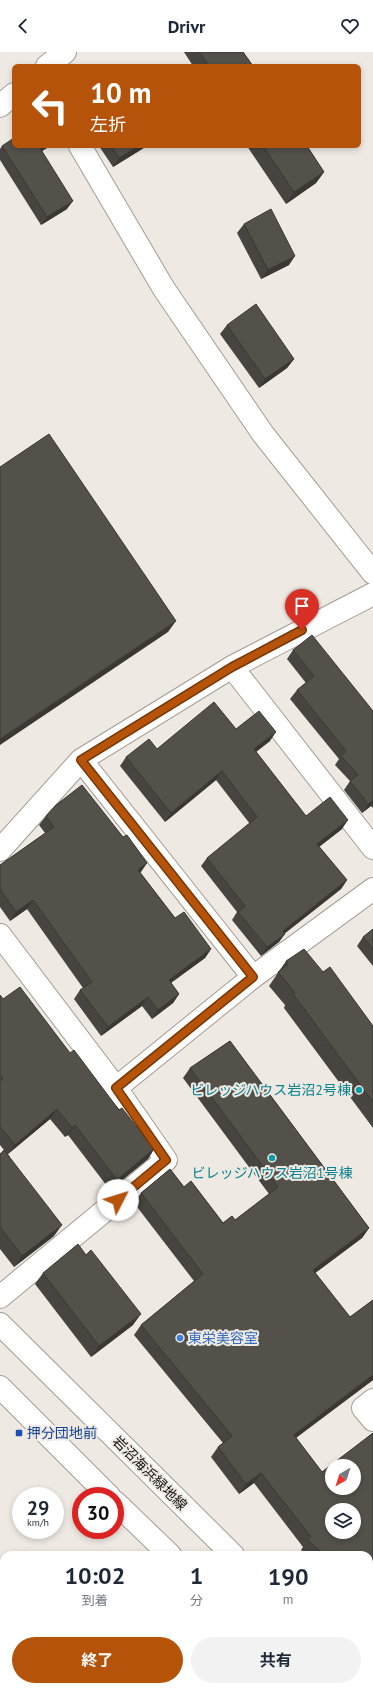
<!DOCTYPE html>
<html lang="ja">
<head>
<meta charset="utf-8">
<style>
  :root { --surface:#fff; --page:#f2f2f3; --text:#1f2937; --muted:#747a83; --accent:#b45309 }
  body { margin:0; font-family:"PT Sans","Noto Sans JP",sans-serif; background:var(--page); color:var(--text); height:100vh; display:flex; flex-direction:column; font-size:15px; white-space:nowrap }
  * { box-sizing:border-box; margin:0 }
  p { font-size:13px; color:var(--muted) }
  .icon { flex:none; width:22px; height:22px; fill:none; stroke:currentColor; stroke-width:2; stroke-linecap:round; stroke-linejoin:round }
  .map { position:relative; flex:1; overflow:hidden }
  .drawer { position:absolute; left:0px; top:1499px; width:373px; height:140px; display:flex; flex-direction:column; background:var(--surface); border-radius:12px 12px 0 0; box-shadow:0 2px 6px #0003 }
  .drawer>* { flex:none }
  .hud { position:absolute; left:12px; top:12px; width:349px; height:84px; border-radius:6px; box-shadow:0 2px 6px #0003; background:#b45309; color:#fff; overflow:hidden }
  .needle { width:26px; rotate:219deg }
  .fabs { position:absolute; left:325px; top:1407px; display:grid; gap:8px }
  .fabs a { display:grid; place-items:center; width:36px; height:36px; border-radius:50%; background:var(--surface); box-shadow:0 2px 6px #0003; font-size:20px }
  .speed { position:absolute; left:12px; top:1435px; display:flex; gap:8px; font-size:20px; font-weight:700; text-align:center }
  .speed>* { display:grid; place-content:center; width:52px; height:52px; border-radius:50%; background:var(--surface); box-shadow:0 2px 6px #0003; line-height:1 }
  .speed small { font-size:10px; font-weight:400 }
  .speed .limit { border:6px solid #d22; background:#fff; color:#111 }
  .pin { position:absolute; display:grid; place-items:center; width:34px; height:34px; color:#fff; margin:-41px -17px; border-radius:50% 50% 50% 0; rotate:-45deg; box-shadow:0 0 4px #0007 }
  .pin .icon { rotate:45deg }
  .me { position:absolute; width:44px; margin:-22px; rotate:50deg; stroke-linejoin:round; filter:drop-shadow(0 0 3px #0008) }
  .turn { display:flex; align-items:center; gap:14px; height:84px; padding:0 12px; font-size:18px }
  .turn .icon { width:52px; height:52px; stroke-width:2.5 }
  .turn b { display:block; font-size:28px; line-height:34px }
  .eta { display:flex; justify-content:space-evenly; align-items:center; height:68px; text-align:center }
  .eta b { font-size:24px; font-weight:700; line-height:28px }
  .button { display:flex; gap:8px; margin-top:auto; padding:8px 12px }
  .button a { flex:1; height:46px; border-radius:24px; background:var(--accent); color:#fff; font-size:16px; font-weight:700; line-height:46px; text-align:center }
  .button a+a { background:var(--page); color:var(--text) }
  header { display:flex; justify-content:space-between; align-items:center; height:52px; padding:0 12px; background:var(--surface); font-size:18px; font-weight:700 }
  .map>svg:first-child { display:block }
</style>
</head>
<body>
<header><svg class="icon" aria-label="back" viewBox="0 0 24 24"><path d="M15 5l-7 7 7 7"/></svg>Drivr<svg class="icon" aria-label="heart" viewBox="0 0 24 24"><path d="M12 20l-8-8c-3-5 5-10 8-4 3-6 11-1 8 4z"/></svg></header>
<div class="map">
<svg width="373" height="1639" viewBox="0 0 373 1639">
  <rect width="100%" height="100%" fill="#eee9e2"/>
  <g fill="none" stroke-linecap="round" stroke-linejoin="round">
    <defs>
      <path id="minor" d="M80 94 164 237 263 382 373 521
        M232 615 373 796
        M81 708 253 925 116 1036
        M0 798 81 708 232 615 373 542
        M0 883 116 1036 166 1108 0 1245
        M253 925 373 837
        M373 1348 363 1356 373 1368
        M369 1555 373 1552
        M0 1630 4 1627"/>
      <path id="tertiary" d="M47 14 65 0
        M0 54 14 42"/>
      <path id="secondary" d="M0 1272 233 1503
        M0 1335 109 1444
        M115 1450 170 1503
        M311 1635 316 1639
        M367 1635 371 1639"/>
    </defs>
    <!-- minor casing -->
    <use href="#minor" stroke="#a29d96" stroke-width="24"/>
    <!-- tertiary casing -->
    <use href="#tertiary" stroke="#a29d96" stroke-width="24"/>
    <!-- secondary casing -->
    <use href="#secondary" stroke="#a29d96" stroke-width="24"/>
    <!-- minor -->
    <use href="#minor" stroke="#fff" stroke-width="22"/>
    <!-- tertiary -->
    <use href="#tertiary" stroke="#fff" stroke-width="22"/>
    <!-- secondary -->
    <use href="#secondary" stroke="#fff" stroke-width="22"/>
  </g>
  <!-- wall -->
  <path fill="#484540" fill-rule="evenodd" d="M184 0H243L253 14H193Z
    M2 94H50L42 99 67 157 41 173 0 108V97Z
    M99 94H147L113 115Z
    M247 94H307L324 120 316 131 286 152Z
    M244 172 289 213 261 227 237 181Z
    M227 273 294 307 287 316 259 336 220 282Z
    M293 598 373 659V756L371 754 362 761 344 738 350 729 335 713 339 707 290 647 297 638 306 631 287 607Z
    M236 677 270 689 256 700 306 764 342 777 319 795 347 828 341 837 285 881 279 890 261 904 232 868 237 860 201 814 207 806 250 772 216 728 165 770 120 714 126 705Z
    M46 764 123 785 147 811 140 820 175 866 211 897 205 906 171 931 179 942 173 951 152 967 142 954 101 984 74 947 80 938 83 936 27 857 10 869 0 855V813L45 781 39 773Z
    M373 877V914L357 894 363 885Z
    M286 909 323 920 373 974V1076L284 956 285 953 269 934Z
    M0 943 3 947 70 1001 154 1097 148 1107 110 1138 68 1083 65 1085 50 1067 8 1102 54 1184 14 1215 0 1197V1102L4 1098 0 1093Z
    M230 989 369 1176 362 1186 315 1221 350 1265 373 1248V1328L296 1386 322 1420 373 1381V1515L369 1519V1503H306L301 1498 303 1495 254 1431 239 1442 211 1405 218 1395 223 1391 134 1283 141 1273 194 1229 134 1151 141 1141 170 1117 184 1135 191 1129 223 1171 232 1164 235 1168 269 1142 183 1026 190 1016ZM332 1414H354V1436H332ZM332 1458H354V1480H332Z
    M86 1203 133 1273 91 1305 35 1232 43 1221Z"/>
  <!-- shaded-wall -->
  <path fill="#3b3834" d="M43 94H50L34 104 40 96Z
    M139 94H147L113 115 119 106Z
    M324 120 316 131 286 152 294 140Z
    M73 149 67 157 41 173 47 165Z
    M295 204 289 213 261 227 268 218Z
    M294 307 287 316 259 336 265 327Z
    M176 569 168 580 0 693V687Z
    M276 680 270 689 248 706 254 697Z
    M222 719 216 728 165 770 171 761Z
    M373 749V752L371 754 362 761 368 752Z
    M348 768 342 777 311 801 317 792Z
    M147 811 141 820 132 827 138 818Z
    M347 828 341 837 279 886 285 882 279 890 261 904 267 895 283 879Z
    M33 848 27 857 10 869 16 860Z
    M211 897 205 906 162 937 169 928Z
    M179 942 173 951 152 967 158 958Z
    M148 945 142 954 101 984 108 975Z
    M57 1057 50 1067 8 1102 15 1093Z
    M75 1073 68 1083 65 1085 72 1076Z
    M154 1097 148 1107 110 1138 117 1128Z
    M62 1173 54 1184 14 1215 22 1204Z
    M369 1176 362 1186 306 1228 313 1218Z
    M141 1262 133 1273 91 1305 99 1294Z
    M373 1323V1328L286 1393 294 1383Z
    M261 1421 254 1431 239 1442 246 1432Z
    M373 1512V1515L369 1519V1516Z"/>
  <!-- building -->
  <path fill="#54504a" stroke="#3b3834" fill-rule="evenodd" d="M199 0H243L253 14H209Z
    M14 86V94H43L40 96 73 149 47 165 2 94Z
    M111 94H139L119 106Z
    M263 94H307L324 120 294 140Z
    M271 157 295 204 268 218 244 172Z
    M256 252 294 307 265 327 227 273Z
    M49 382 176 569 0 687V415Z
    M312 583 373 659V749L368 752 350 729 358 723 341 704 346 699 297 638 314 624 293 598Z
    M214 650 236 677 259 659 276 680 254 697 306 764 330 745 348 768 317 792 347 828 283 879 285 882 267 895 238 860 245 854 207 806 257 765 222 719 171 761 126 705 149 687 157 697Z
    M82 733 123 785 127 783 147 811 138 818 175 866 184 860 211 897 169 928 179 942 158 958 148 945 108 975 80 938 92 930 33 848 16 860 0 837V813L54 775 46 764 56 753Z
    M373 877V897L363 885Z
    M304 897 323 920 330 915 373 974V1050L293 942 295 941 278 920 288 912 286 909Z
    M20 935 70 1001 74 998 119 1058 122 1056 154 1097 117 1128 75 1073 72 1076 57 1057 15 1093 0 1075V1029L3 1027 0 1023V943L3 947Z
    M230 989 369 1176 313 1218 350 1265 373 1248V1323L294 1383 322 1420 373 1381V1512L369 1516V1503H324L308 1488 311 1485 261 1421 246 1432 218 1395 232 1384 141 1273 203 1222 141 1141 170 1117 184 1135 191 1129 223 1171 232 1164 235 1168 278 1135 190 1016ZM332 1414H354V1436H332ZM332 1458H354V1480H332Z
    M4 1098 62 1173 22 1204 0 1175V1102Z
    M78 1192 86 1203 91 1198 141 1262 99 1294 43 1221Z"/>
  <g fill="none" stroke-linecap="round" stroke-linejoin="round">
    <defs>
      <path id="route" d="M118 1148 166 1108 116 1036 253 925 81 708 232 615 302 578"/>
    </defs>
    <!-- route casing -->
    <use href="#route" stroke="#753606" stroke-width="10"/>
    <!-- route -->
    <use href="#route" stroke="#b45309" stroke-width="7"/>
  </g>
  <!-- markers -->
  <g fill="#0f9aa8" stroke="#eee9e2" stroke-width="1.5">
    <circle cx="359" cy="1038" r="4"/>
    <circle cx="272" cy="1106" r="4"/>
  </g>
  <circle fill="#3f7fe0" stroke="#eee9e2" stroke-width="1.5" cx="180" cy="1286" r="4"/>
  <rect fill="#1a4fb4" stroke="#eee9e2" stroke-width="1.5" x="15" y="1377" width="8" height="8" rx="2"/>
  <g text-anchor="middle" stroke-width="4" stroke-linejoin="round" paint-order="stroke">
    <!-- culture labels -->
    <g font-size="14" fill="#0d838f" stroke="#eee9e2" text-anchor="end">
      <text x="351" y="1043">ビレッジハウス岩沼2号棟</text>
      <text x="272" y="1126" text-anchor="middle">ビレッジハウス岩沼1号棟</text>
    </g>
    <!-- shop labels -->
    <g font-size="14" fill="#366cbe" stroke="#eee9e2" text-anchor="start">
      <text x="188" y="1291">東栄美容室</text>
    </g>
    <!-- transit labels -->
    <g font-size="14" fill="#164399" stroke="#eee9e2" text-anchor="start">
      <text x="27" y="1386">押分団地前</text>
    </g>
    <!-- street labels -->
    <g font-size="14" fill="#141210" stroke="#eee9e2">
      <text transform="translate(150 1421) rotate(45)" y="5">岩沼海浜緑地線</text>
    </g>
  </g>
</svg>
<div class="fabs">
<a><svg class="needle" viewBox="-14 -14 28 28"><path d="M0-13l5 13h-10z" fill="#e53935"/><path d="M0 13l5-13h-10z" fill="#747a83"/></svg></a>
<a><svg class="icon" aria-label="layers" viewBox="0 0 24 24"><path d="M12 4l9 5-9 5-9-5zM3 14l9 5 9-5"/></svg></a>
</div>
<div class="speed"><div>29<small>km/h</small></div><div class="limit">30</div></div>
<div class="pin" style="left:302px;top:578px;background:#d93025"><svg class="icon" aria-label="arrive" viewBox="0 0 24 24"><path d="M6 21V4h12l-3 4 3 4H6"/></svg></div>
<svg class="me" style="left:118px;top:1148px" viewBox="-20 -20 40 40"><circle r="19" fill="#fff"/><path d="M0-13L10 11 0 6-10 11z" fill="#b45309"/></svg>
<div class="hud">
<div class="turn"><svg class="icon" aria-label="left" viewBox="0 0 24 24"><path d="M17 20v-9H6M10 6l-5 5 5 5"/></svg><div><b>10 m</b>左折</div></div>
</div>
<section class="drawer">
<div class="eta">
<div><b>10:02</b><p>到着</p></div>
<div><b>1</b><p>分</p></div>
<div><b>190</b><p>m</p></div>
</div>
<div class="button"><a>終了</a><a>共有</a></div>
</section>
</div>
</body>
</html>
